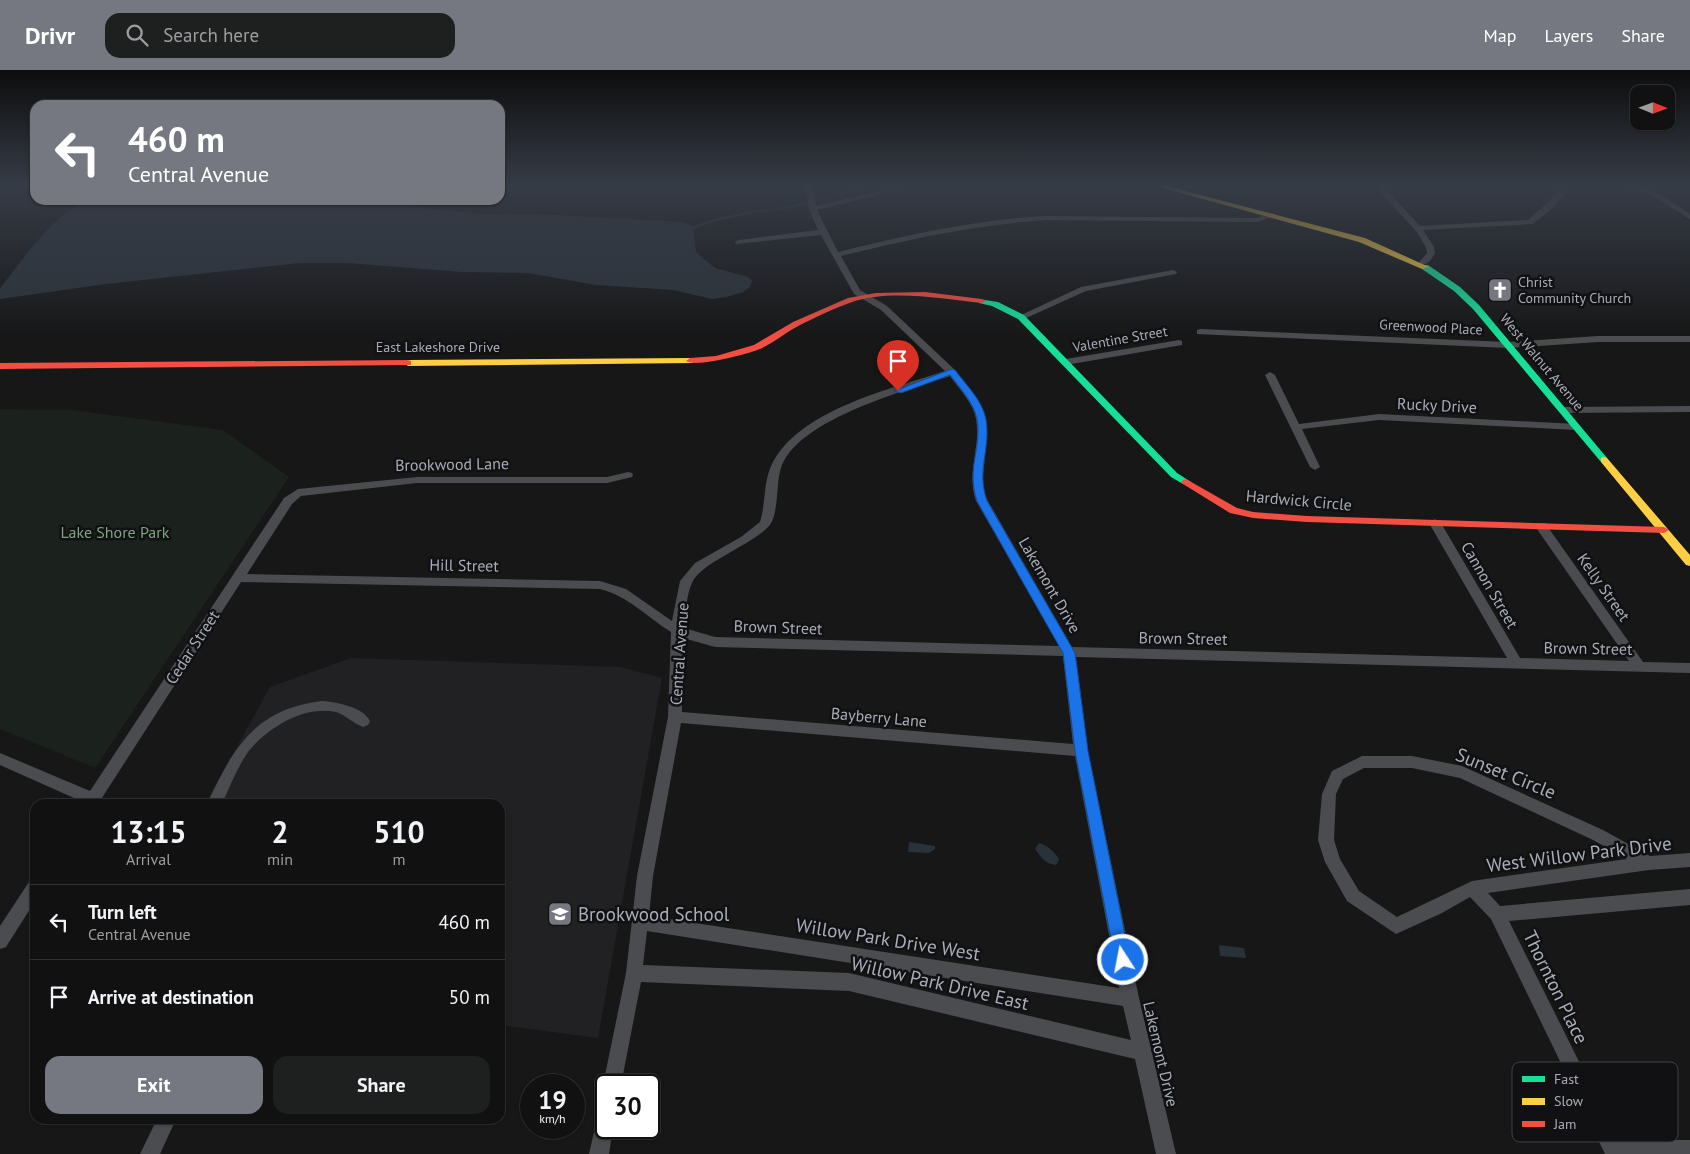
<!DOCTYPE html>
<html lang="en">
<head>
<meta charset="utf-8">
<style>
  :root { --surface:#111; --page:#1e1f1f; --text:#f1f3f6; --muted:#9c9d9f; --line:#303131; --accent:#757880 }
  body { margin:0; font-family:"PT Sans",sans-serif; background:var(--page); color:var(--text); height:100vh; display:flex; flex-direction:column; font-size:19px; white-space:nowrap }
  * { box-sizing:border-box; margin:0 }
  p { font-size:16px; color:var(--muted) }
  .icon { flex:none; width:28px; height:28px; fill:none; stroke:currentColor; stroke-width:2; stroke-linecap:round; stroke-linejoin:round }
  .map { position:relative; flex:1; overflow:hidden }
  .side { position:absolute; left:30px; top:729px; width:475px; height:325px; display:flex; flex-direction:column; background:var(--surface); border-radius:15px; box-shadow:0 1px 4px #0004,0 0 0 1px var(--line) }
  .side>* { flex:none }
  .banner { position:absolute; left:30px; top:30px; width:475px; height:105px; border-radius:15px; box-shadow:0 1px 4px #0004,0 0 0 1px var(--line); background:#757880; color:#fff; overflow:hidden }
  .needle { width:32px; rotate:91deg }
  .buttons { position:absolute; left:1630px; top:15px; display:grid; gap:10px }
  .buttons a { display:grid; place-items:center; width:45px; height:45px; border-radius:10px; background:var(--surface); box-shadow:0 1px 4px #0004,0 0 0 1px var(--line); font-size:25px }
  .speed { position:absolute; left:520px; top:1004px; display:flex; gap:10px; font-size:25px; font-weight:700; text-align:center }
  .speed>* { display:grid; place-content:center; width:65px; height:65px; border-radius:50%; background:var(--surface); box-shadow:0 1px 4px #0004,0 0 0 1px var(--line); line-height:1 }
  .speed small { font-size:12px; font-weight:400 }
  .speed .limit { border:2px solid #111; border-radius:8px; background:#fff; color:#111 }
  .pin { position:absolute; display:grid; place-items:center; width:42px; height:42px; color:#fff; margin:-51px -21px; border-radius:50% 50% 50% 0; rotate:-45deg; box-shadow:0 0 5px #0007 }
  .pin .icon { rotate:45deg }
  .me { position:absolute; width:55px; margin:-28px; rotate:349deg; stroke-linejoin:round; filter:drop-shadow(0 0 4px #0008) }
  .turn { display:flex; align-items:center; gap:18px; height:105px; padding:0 15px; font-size:22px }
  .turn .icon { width:65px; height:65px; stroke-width:2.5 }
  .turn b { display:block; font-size:35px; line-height:42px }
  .eta { display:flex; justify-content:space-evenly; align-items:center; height:85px; text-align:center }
  .eta b { font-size:30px; font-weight:700; line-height:35px }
  .button { display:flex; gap:10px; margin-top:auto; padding:10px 15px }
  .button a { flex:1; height:58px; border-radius:15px; background:var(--accent); color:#fff; font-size:20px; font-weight:700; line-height:58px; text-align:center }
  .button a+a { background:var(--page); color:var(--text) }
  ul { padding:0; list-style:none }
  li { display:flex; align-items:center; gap:15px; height:75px; padding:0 15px; border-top:1px solid var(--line) }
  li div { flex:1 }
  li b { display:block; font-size:19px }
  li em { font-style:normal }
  header { display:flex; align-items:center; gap:30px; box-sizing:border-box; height:70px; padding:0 25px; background:var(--accent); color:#fff }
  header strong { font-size:24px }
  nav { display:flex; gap:28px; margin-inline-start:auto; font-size:18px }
  .search { width:350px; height:45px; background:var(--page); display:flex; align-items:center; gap:12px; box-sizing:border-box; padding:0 18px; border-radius:15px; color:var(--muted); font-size:19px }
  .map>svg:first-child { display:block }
</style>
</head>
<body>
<header>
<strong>Drivr</strong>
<div class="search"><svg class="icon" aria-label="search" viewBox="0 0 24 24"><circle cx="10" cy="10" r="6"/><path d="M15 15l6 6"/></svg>Search here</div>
<nav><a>Map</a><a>Layers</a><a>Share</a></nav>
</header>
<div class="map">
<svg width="1690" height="1084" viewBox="0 0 1690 1084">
  <rect width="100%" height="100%" fill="#171717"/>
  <!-- built -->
  <path fill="#212124" d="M351 588 621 597 662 608 598 968 500 955V734H205L270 617Z"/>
  <!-- green -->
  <path fill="#1b211c" d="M818 116H896L820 134Z
    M0 339 73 340 223 360 289 407 95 698 0 659Z"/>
  <!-- water -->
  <path fill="#2a3239" d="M89 130H203L330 135 385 134 478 144H536L685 152 693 158 696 182 715 198 748 207 752 210 750 217 743 222 727 227 712 229 673 220 596 215 528 203 462 202 348 193H299L106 214 0 229V218C23 190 53 143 89 130Z
    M909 772 935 776V779L929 783 908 782Z
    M1039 773C1047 775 1054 781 1059 789L1056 795C1045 794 1041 787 1035 779Z
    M1219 875 1244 878 1246 888 1220 886Z"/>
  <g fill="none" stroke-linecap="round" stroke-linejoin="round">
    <!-- stream -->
    <path stroke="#2a3239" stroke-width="2.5" d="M693 158 712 151 751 142 787 138 871 116"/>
    <!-- street -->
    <path fill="#4b4c50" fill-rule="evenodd" d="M805 116H813L816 136 901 116H914L817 140 838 182C907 165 975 150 1045 146L1256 148 1273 143 1277 145 1257 152 1045 150C975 155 908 169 841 186L860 220 887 236 955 300 981 335 986 348 987 364 982 417 988 431 1072 577 1507 588 1429 453 1435 449 1441 453 1520 588 1629 591 1537 459 1535 456 1537 453H1545L1643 592 1690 593V603L1076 587 1088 681 1139 928 1176 1084H1156L1135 989 849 921 641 912 621 1015H606V1021L603 1015 626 903 637 806 668 647 671 562C647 547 628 526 600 519L241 512 98 734H83V732L0 695V683L90 721 284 428 298 419 417 407H607L628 402 632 403 633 405 632 407 607 413H417L301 426 292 434 247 504 600 511 626 519 672 551 680 511 695 493 741 467 760 452C766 433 763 410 773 392 802 339 891 319 945 301L881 240 854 224 821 165 736 174 735 172 739 170 818 160 809 139ZM950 306C959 319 973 333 976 349 981 379 966 401 976 431L1059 576 715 567 684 558C686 544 686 525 692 513 700 493 750 476 768 457 780 446 775 411 782 395 802 348 905 321 950 306ZM683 568 715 577 1063 586 1073 674 682 642ZM681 653 1075 686 1119 918 649 846 653 806ZM647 861 1123 936 1131 970 849 903 643 895Z
      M1375 116H1383L1420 156 1528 150 1545 135 1558 122 1560 116H1568L1564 125 1551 139 1533 154 1423 160 1434 177 1435 183 1430 191 1421 197 1417 195 1427 183 1426 177 1416 161Z
      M1608 116 1642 118 1639 116H1648L1690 144V149L1650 124Z
      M1173 200 1177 202 1176 204 1086 221 1024 249 1017 247 1081 217Z
      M1200 259 1508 272 1598 266H1690V272H1598L1508 278 1197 264V260Z
      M1179 270 1182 271V275L1066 295 1061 292 1066 289Z
      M1270 302 1275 305 1299 354 1379 344 1576 354 1581 357 1576 360 1379 350 1302 359 1320 397 1315 400 1310 397 1265 305Z
      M1690 336V342L1562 343 1557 340 1562 337Z
      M322 631C336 632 363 637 370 651L368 655 363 657C353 653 345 645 336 642 304 635 267 658 248 682 237 698 230 716 222 734H207C233 678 255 639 322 631Z
      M1362 686H1412L1462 696 1603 760 1650 786 1690 783V797L1649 800 1488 823 1500 836 1690 819V835L1509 851 1618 1070H1690V1084H1605L1491 849 1470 827 1442 843 1396 864 1347 831 1325 792 1318 770 1322 724 1332 701ZM1364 698H1412L1460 708 1593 770 1627 789 1472 811 1397 847 1359 821 1340 789 1334 770 1336 724 1343 709Z
      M35 810V831L6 877 0 879V856L29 812Z
      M606 1038V1058H613L609 1084H589L599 1040Z
      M157 1049H176L160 1084H140Z"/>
    <!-- fast -->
    <path fill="#16e098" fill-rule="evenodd" d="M1422 195H1428L1460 217 1479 235 1607 388V392H1601L1473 239 1454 221 1422 199Z
      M979 229 998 232 1024 245 1177 403 1191 412 1189 414H1183L1171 407 1018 249 992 236 979 233Z"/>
    <!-- slow -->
    <path fill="#ffcf43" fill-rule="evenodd" d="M1156 116H1166L1365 168 1429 197 1422 199 1359 172Z
      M690 288 693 289V293L408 296 404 293 408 290Z
      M1604 387 1607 388 1690 485V496L1686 495 1601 392V388Z"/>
    <!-- jam -->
    <path fill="#f24e42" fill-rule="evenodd" d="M925 222 982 229 986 231 982 233C943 229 890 219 852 232 835 238 816 247 800 255 786 262 774 273 760 279 748 284 695 298 686 291L690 288 716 286 754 275 793 252 848 228 876 223Z
      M408 290 411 291V295L0 299V293Z
      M1186 409 1237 438 1253 442 1307 446 1664 457 1669 460 1664 463 1307 452 1253 448 1230 443 1183 414 1181 412 1183 410Z"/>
  </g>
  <!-- sky -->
  <linearGradient id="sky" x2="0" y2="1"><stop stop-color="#0d0d0d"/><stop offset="0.43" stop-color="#363c47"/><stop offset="1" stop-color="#363c47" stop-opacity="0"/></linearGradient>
  <rect width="1690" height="268" fill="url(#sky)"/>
  <!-- route -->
  <path fill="#1a73e8" stroke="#114b97" d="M952 299 955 300C966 315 983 331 986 350 991 379 976 399 987 431L1075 583 1088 681 1130 890 1128 895 1123 897 1117 895 1115 890 1075 681 1063 583 977 431C966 399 982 379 977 349 974 333 960 318 950 305L901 323 894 321Z"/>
  <!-- icons -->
  <defs>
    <symbol id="church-square" viewBox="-11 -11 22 22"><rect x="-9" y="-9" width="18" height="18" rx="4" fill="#757880" stroke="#111113"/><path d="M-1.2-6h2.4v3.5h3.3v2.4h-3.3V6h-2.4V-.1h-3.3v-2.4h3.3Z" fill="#fff"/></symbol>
    <symbol id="school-square" viewBox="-11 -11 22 22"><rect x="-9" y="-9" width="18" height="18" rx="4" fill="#757880" stroke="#111113"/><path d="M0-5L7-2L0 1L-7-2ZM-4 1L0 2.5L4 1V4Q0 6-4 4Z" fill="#fff"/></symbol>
  </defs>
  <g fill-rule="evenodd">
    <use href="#church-square" x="1486" y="206" width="28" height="28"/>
    <use href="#school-square" x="546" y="830" width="28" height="28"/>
  </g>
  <g text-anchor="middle" stroke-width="5" stroke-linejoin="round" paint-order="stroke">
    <!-- far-poi labels -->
    <g font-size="14" fill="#a8adb8" stroke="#111113" text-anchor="start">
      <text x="1518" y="217">Christ<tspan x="1518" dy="16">Community Church</tspan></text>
    </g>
    <!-- far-street labels -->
    <g font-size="14" fill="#a8adb8" stroke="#111113">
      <text transform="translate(1431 257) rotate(3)" y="5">Greenwood Place</text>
      <text transform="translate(1120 269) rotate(-10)" y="5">Valentine Street</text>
      <text x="438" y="282">East Lakeshore Drive</text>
      <text transform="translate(1542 292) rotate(50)" y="5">West Walnut Avenue</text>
    </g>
    <!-- street labels -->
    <g font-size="16" fill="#a8adb8" stroke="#111113">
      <text transform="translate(1437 335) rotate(3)" y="6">Rucky Drive</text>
      <text transform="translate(452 394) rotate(-1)" y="6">Brookwood Lane</text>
      <text transform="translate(1299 430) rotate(5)" y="6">Hardwick Circle</text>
      <text transform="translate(464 495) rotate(1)" y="6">Hill Street</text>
      <text transform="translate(1050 515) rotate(60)" y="6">Lakemont Drive</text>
      <text transform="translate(1490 515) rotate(60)" y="6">Cannon Street</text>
      <text transform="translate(1604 517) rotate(55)" y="6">Kelly Street</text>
      <text transform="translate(778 557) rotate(2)" y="6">Brown Street</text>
      <text transform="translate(1183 568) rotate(1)" y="6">Brown Street</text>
      <text transform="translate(192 577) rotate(-57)" y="6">Cedar Street</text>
      <text transform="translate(1588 578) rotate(1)" y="6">Brown Street</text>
      <text transform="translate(679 584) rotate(-86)" y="6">Central Avenue</text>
      <text transform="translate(879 647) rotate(5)" y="6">Bayberry Lane</text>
      <text transform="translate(1161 984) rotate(77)" y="6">Lakemont Drive</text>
    </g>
    <!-- park labels -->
    <g font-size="16" fill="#7fa381" stroke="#111113">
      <text x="115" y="468">Lake Shore Park</text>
    </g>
    <!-- near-street labels -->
    <g font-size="19" fill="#a8adb8" stroke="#111113">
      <text transform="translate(1506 703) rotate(22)" y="7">Sunset Circle</text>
      <text transform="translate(1579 784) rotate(-7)" y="7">West Willow Park Drive</text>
      <text transform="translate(888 869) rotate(9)" y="7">Willow Park Drive West</text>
      <text transform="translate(940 913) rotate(13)" y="7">Willow Park Drive East</text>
      <text transform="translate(1556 917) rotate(64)" y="7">Thornton Place</text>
    </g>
    <!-- near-poi labels -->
    <g font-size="19" fill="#a8adb8" stroke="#111113" text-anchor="start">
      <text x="578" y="851">Brookwood School</text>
    </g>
  </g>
  <!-- legend -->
  <rect x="1512" y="992" width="166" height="80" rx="8" fill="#111113" stroke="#3e4045" stroke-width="1"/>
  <rect x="1522" y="1006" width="23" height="6" fill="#16e098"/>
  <rect x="1522" y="1028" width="23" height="7" fill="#ffcf43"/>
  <rect x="1522" y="1051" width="23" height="6" fill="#f24e42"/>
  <g font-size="14" fill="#a8adb8">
    <text x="1554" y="1014">Fast</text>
    <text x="1554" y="1036">Slow</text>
    <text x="1554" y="1059">Jam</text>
  </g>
</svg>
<div class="buttons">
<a><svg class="needle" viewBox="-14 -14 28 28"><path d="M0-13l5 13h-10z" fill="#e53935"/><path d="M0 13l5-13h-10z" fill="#9c9d9f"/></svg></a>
</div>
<div class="speed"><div>19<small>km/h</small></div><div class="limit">30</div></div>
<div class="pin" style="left:898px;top:321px;background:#d93025"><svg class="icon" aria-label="arrive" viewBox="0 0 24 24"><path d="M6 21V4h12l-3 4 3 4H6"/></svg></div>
<svg class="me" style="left:1123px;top:890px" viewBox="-20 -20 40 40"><circle r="17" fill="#1a73e8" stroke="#fff" stroke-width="3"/><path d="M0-11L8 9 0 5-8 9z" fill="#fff"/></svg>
<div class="banner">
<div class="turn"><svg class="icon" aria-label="left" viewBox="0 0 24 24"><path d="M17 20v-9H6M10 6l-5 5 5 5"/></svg><div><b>460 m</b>Central Avenue</div></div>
</div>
<section class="side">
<div class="eta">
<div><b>13:15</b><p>Arrival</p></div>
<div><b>2</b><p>min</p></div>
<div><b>510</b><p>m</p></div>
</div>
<ul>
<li><svg class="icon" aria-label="left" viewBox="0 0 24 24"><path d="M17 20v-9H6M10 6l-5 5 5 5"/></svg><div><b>Turn left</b><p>Central Avenue</p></div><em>460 m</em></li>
<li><svg class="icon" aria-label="arrive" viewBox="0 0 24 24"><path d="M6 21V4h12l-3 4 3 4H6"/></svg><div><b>Arrive at destination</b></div><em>50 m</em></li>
</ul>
<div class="button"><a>Exit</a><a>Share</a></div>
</section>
</div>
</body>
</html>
